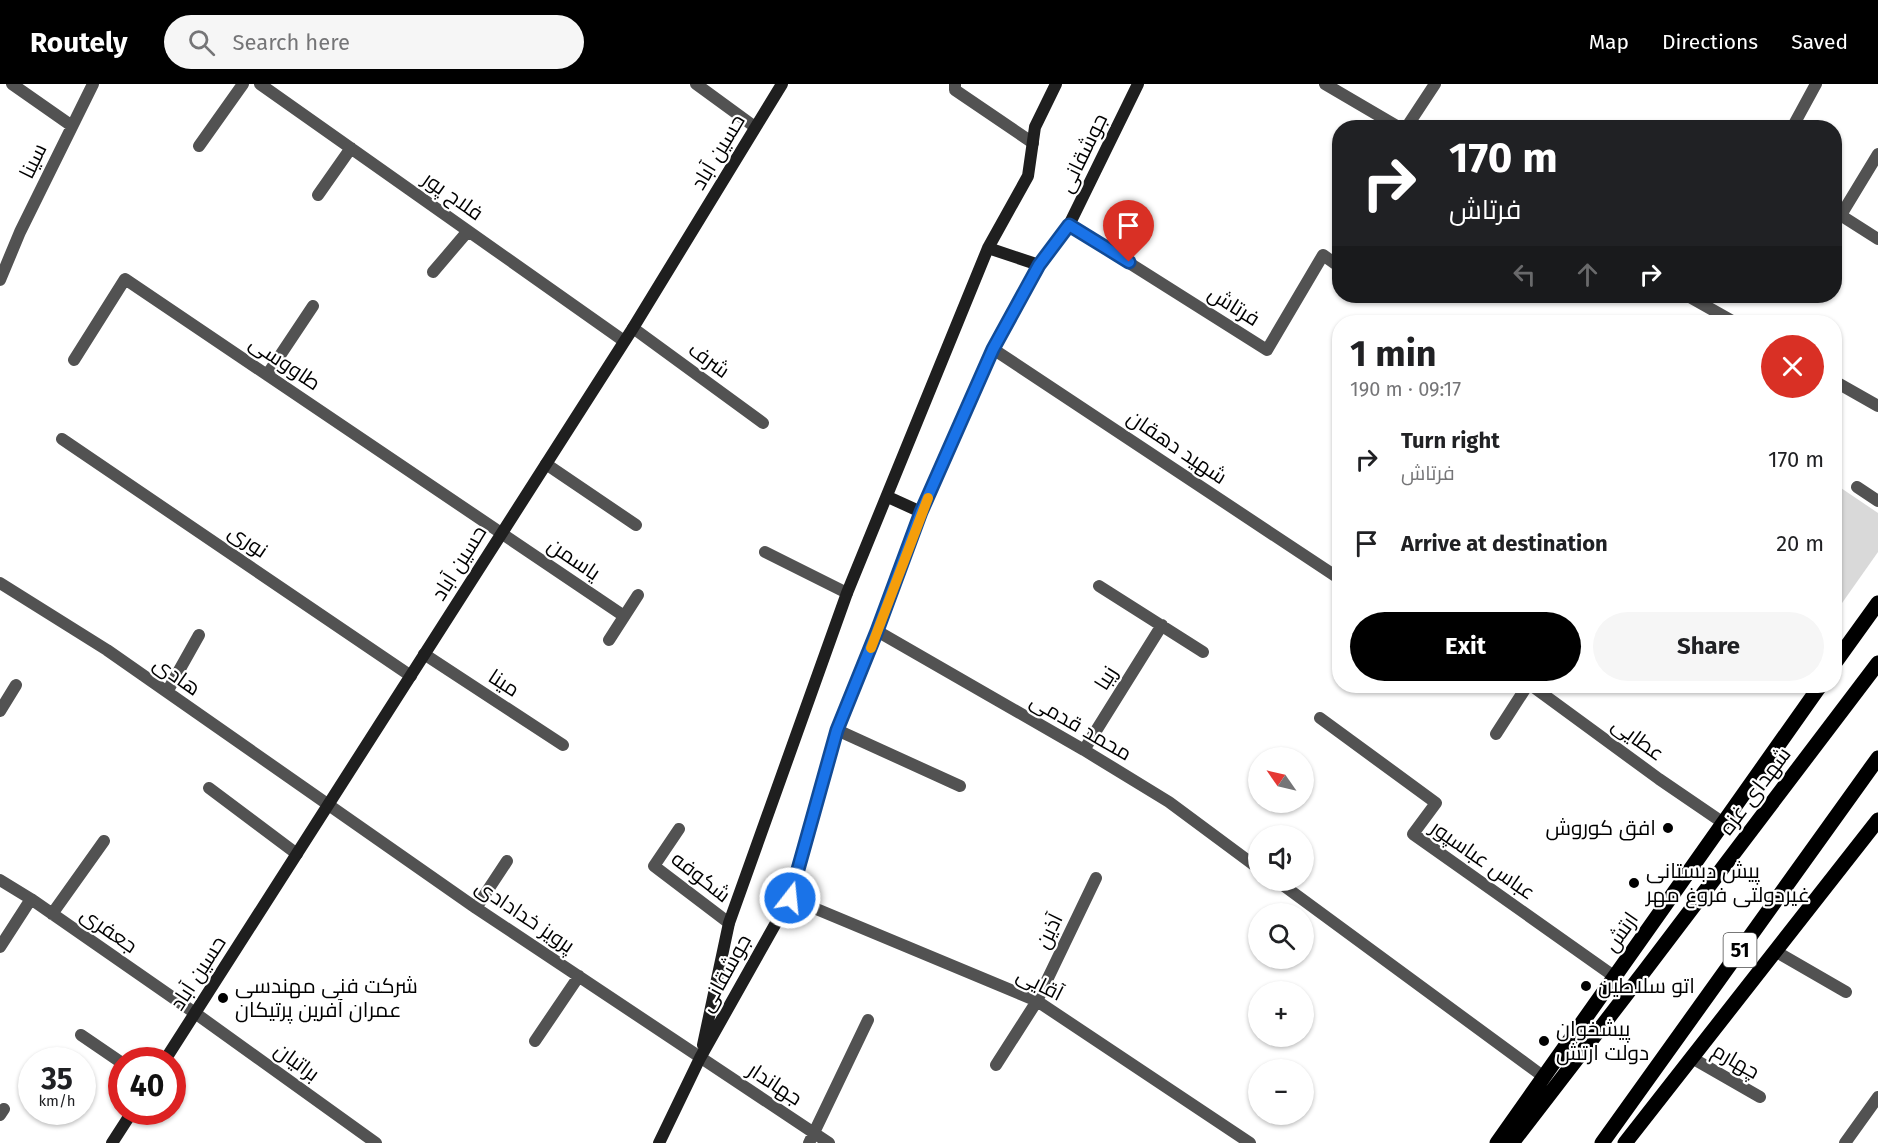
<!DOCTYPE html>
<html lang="en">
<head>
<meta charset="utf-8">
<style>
  :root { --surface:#fff; --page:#f6f6f6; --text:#202124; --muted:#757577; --accent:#000 }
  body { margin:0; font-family:"Fira Sans",Cairo,sans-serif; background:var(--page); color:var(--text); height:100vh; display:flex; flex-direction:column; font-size:22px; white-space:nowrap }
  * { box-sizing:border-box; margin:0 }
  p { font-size:20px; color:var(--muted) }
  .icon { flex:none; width:33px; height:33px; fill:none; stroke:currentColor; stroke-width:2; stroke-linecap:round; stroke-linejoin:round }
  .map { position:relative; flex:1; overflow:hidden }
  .drawer { position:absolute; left:1332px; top:231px; width:510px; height:378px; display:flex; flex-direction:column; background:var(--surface); border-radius:24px; box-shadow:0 2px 4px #0004 }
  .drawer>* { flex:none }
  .banner { position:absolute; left:1332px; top:36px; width:510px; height:183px; border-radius:24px; box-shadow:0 2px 4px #0004; background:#202124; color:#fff; overflow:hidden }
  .needle { width:39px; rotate:304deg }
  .buttons { position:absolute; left:1248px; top:663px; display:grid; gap:12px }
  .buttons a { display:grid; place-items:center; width:66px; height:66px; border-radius:50%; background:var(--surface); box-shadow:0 2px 4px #0004; font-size:30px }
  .speed { position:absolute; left:18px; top:963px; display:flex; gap:12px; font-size:30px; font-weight:700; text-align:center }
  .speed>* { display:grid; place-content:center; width:78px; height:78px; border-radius:50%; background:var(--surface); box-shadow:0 2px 4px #0004; line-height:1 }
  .speed small { font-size:15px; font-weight:400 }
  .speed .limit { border:9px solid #d22; background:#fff; color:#111 }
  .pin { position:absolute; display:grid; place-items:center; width:51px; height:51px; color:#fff; margin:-62px -26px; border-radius:50% 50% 50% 0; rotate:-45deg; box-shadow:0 0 6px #0007 }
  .pin .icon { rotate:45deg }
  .me { position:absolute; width:66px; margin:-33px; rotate:16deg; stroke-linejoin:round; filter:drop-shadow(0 0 4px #0008) }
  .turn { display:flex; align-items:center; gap:21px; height:126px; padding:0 18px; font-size:27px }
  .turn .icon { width:78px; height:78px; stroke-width:2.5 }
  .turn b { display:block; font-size:42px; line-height:51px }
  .lanes { display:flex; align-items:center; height:57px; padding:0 18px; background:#0003; justify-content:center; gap:30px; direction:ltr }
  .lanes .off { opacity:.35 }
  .round { display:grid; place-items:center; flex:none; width:63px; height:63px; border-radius:32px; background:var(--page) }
  .headline { display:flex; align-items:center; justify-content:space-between; height:102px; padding:0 18px }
  h1 { font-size:36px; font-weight:700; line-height:45px }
  .cta { display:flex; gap:12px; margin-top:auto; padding:12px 18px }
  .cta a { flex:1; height:69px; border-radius:36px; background:var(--accent); color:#fff; font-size:24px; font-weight:700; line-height:69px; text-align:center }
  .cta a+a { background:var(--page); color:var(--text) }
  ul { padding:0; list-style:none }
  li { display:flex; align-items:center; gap:18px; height:84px; padding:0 18px }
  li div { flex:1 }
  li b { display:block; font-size:22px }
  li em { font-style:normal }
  header { display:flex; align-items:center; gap:36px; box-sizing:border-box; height:84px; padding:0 30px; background:var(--accent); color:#fff }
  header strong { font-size:28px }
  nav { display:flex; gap:33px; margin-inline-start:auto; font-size:21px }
  .search { width:420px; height:54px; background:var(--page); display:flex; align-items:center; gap:15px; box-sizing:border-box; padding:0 21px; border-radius:33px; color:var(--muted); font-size:22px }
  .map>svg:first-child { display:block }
</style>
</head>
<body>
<header>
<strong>Routely</strong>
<div class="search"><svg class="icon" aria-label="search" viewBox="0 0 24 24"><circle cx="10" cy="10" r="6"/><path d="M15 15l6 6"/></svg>Search here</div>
<nav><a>Map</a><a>Directions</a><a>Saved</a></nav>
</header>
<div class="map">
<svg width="1878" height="1059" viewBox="0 0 1878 1059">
  <rect width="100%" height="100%" fill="#fff"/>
  <!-- green -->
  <path fill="#d9d9d9" d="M1835 400 1878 429V468L1835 529Z"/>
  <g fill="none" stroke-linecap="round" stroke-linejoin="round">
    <!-- street -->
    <path stroke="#525252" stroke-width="12" d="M12 0 72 42
      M260 0 624 257
      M696 0 755 43
      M955 0V6L1033 59
      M1325 0 1400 44
      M1406 44 1435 0
      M1792 44 1816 0
      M199 62 243 0
      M318 111 351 64
      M1834 127 1878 155
      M1841 131 1878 70
      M1069 141 1267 266 1323 171 1340 183
      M433 188 468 147
      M0 196 20 148 93 0
      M1688 212 1734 238
      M633 244 763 339
      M993 265 1340 495
      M74 276 125 195 624 532
      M267 291 313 222
      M1834 297 1878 322
      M62 355 411 592
      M546 380 636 441
      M1857 403 1878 417
      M765 468 847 509
      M0 499 107 566 476 824 829 1059
      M1099 502 1203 568
      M877 547 1084 666 1169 718 1258 784
      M609 556 638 511
      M424 570 563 661
      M1532 602 1659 695 1722 738
      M167 608 199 551
      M0 627 16 601
      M1320 634 1436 719 1413 750 1615 893
      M837 646 960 702
      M1496 650 1527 602
      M1084 666 1162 541
      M209 704 297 770
      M679 745 654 782 729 839
      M0 796 31 815 195 929 376 1059
      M1276 796 1544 993
      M790 814 1037 917 1250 1059
      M476 824 507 777
      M52 830 104 757
      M0 863 31 815
      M1775 867 1846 908
      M81 951 122 979
      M535 957 579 892
      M1692 974 1760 1013
      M996 981 1037 917 1096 794
      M0 1031 4 1025
      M809 1059 868 936
      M1845 1059 1878 1013"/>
    <!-- secondary -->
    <path stroke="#1f1f1f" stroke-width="12" d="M988 164 1039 181
      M888 413 921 428
      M703 961 729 839 847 509 988 164 1028 92 1035 43 1056 0
      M165 976 633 244 782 0
      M112 1059 132 1028
      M659 1059 700 974 790 814 837 646 877 547 921 428 993 265 1039 181 1069 141 1138 0"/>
    <!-- primary -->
    <path stroke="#000" stroke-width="15" d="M1834 580 1878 519
      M1497 1059 1820 602
      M1512 1059 1646 885 1878 579
      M1602 1059 1878 674
      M1625 1059 1878 736"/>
  </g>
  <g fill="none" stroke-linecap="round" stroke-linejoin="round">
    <defs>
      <path id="route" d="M790 814 837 646 877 547 921 428 993 265 1039 181 1069 141 1129 178"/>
    </defs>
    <!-- route casing -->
    <use href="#route" stroke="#114b97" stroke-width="15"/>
    <!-- route -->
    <use href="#route" stroke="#1a73e8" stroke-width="10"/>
    <!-- slow -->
    <path stroke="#f59e0b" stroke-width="10" d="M871 564 928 414"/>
  </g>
  <!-- markers -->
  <g fill="#000" stroke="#fff" stroke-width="2">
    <circle cx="1668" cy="744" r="6"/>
    <circle cx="1634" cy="799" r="6"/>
    <circle cx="1586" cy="902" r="6"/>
    <circle cx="223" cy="914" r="6"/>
    <circle cx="1544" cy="957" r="6"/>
  </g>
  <g text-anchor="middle" stroke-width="4.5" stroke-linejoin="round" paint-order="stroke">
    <!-- shield labels -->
    <rect fill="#fff" stroke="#4c4c4c" stroke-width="1.5" x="1723.5" y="849" width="33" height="34" rx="4.5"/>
    <g font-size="20" font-weight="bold" fill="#000">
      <text x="1740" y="873">51</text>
    </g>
    <!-- street labels -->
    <g font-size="21" fill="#000" stroke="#fff">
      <text transform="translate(718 68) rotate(-59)" y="7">حسین آباد</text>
      <text transform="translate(1083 69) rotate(-64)" y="7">جوشقانی</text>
      <text transform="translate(33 77) rotate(-64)" y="7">سینا</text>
      <text transform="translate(453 112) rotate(35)" y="7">فلاح پور</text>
      <text transform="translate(1234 222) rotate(32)" y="7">فرتاش</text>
      <text transform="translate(709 276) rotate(36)" y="7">شرف</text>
      <text transform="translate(285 279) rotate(34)" y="7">طاووسی</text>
      <text transform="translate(1177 363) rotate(34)" y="7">شهید دهقان</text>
      <text transform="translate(248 457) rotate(34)" y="7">نوری</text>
      <text transform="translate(574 475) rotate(34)" y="7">یاسمن</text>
      <text transform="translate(459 479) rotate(-58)" y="7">حسین آباد</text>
      <text transform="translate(177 592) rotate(35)" y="7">هادی</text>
      <text transform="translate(1106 594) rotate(-58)" y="7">زیبا</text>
      <text transform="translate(504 599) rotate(33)" y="7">مینا</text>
      <text transform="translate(1081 643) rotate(30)" y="7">محمد قدمی</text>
      <text transform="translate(1638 655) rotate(36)" y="7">عطایی</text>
      <text transform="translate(1755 707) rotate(-53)" y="7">شهدای غزه</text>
      <text transform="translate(1483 776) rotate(35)" y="7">عباس عباسپور</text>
      <text transform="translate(701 793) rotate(38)" y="7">شکوفه</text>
      <text transform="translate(525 832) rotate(34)" y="7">پرویز خدادادی</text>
      <text transform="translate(109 846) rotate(35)" y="7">جعفری</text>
      <text transform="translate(1049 847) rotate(-64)" y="7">آذین</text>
      <text transform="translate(1621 848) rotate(-55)" y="7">ارتش</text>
      <text transform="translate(198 889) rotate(-57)" y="7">حسین آباد</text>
      <text transform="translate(725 889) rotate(-61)" y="7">جوشقانی</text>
      <text transform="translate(1040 900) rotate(27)" y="7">آقایی</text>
      <text transform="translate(1736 977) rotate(30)" y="7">چهارم</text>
      <text transform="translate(297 978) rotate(36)" y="7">براتیان</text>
      <text transform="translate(775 1000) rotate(33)" y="7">جهاندار</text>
    </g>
    <!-- poi labels -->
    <g font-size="21" fill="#000" stroke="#fff" text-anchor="start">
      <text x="1656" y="751" text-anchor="end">افق کوروش</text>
      <text x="1646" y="794">پیش دبستانی<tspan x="1646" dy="24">غیردولتی فروغ مهر</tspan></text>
      <text x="235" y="909">شرکت فنی مهندسی<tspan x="235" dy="24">عمران آفرین پرتیکان</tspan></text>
      <text x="1598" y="909">اتو سلاطین</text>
      <text x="1556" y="952">پیشخوان<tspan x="1556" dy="24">دولت ارتش</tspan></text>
    </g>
  </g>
</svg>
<div class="buttons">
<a><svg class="needle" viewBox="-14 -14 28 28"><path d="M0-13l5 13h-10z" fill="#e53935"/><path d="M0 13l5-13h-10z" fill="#757577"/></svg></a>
<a><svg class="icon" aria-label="sound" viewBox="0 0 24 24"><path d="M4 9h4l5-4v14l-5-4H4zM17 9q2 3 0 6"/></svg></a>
<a><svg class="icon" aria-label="search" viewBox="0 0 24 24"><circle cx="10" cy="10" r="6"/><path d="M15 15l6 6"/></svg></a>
<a>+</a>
<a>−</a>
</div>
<div class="speed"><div>35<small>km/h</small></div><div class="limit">40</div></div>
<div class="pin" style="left:1129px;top:178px;background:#d93025"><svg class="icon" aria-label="arrive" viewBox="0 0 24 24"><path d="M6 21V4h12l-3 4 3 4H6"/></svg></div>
<svg class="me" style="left:790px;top:814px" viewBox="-20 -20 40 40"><circle r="17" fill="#1a73e8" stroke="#fff" stroke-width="3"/><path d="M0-11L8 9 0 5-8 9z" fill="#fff"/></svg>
<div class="banner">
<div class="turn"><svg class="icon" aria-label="right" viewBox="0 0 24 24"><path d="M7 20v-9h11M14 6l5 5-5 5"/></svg><div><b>170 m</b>فرتاش</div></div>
<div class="lanes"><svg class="icon off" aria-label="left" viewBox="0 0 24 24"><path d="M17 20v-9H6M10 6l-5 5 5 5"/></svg><svg class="icon off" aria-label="ahead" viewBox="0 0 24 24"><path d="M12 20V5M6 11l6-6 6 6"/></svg><svg class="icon" aria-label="right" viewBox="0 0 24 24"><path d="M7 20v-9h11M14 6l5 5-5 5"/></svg></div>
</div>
<section class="drawer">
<div class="headline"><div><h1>1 min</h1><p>190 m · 09:17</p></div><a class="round" style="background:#d93025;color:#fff"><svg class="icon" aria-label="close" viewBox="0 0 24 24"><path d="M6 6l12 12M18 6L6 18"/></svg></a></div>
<ul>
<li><svg class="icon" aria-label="right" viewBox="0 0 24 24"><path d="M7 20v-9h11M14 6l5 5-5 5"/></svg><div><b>Turn right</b><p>فرتاش</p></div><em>170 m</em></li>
<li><svg class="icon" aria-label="arrive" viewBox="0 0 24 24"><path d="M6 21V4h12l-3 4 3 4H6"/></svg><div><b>Arrive at destination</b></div><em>20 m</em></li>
</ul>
<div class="cta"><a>Exit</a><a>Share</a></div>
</section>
</div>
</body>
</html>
